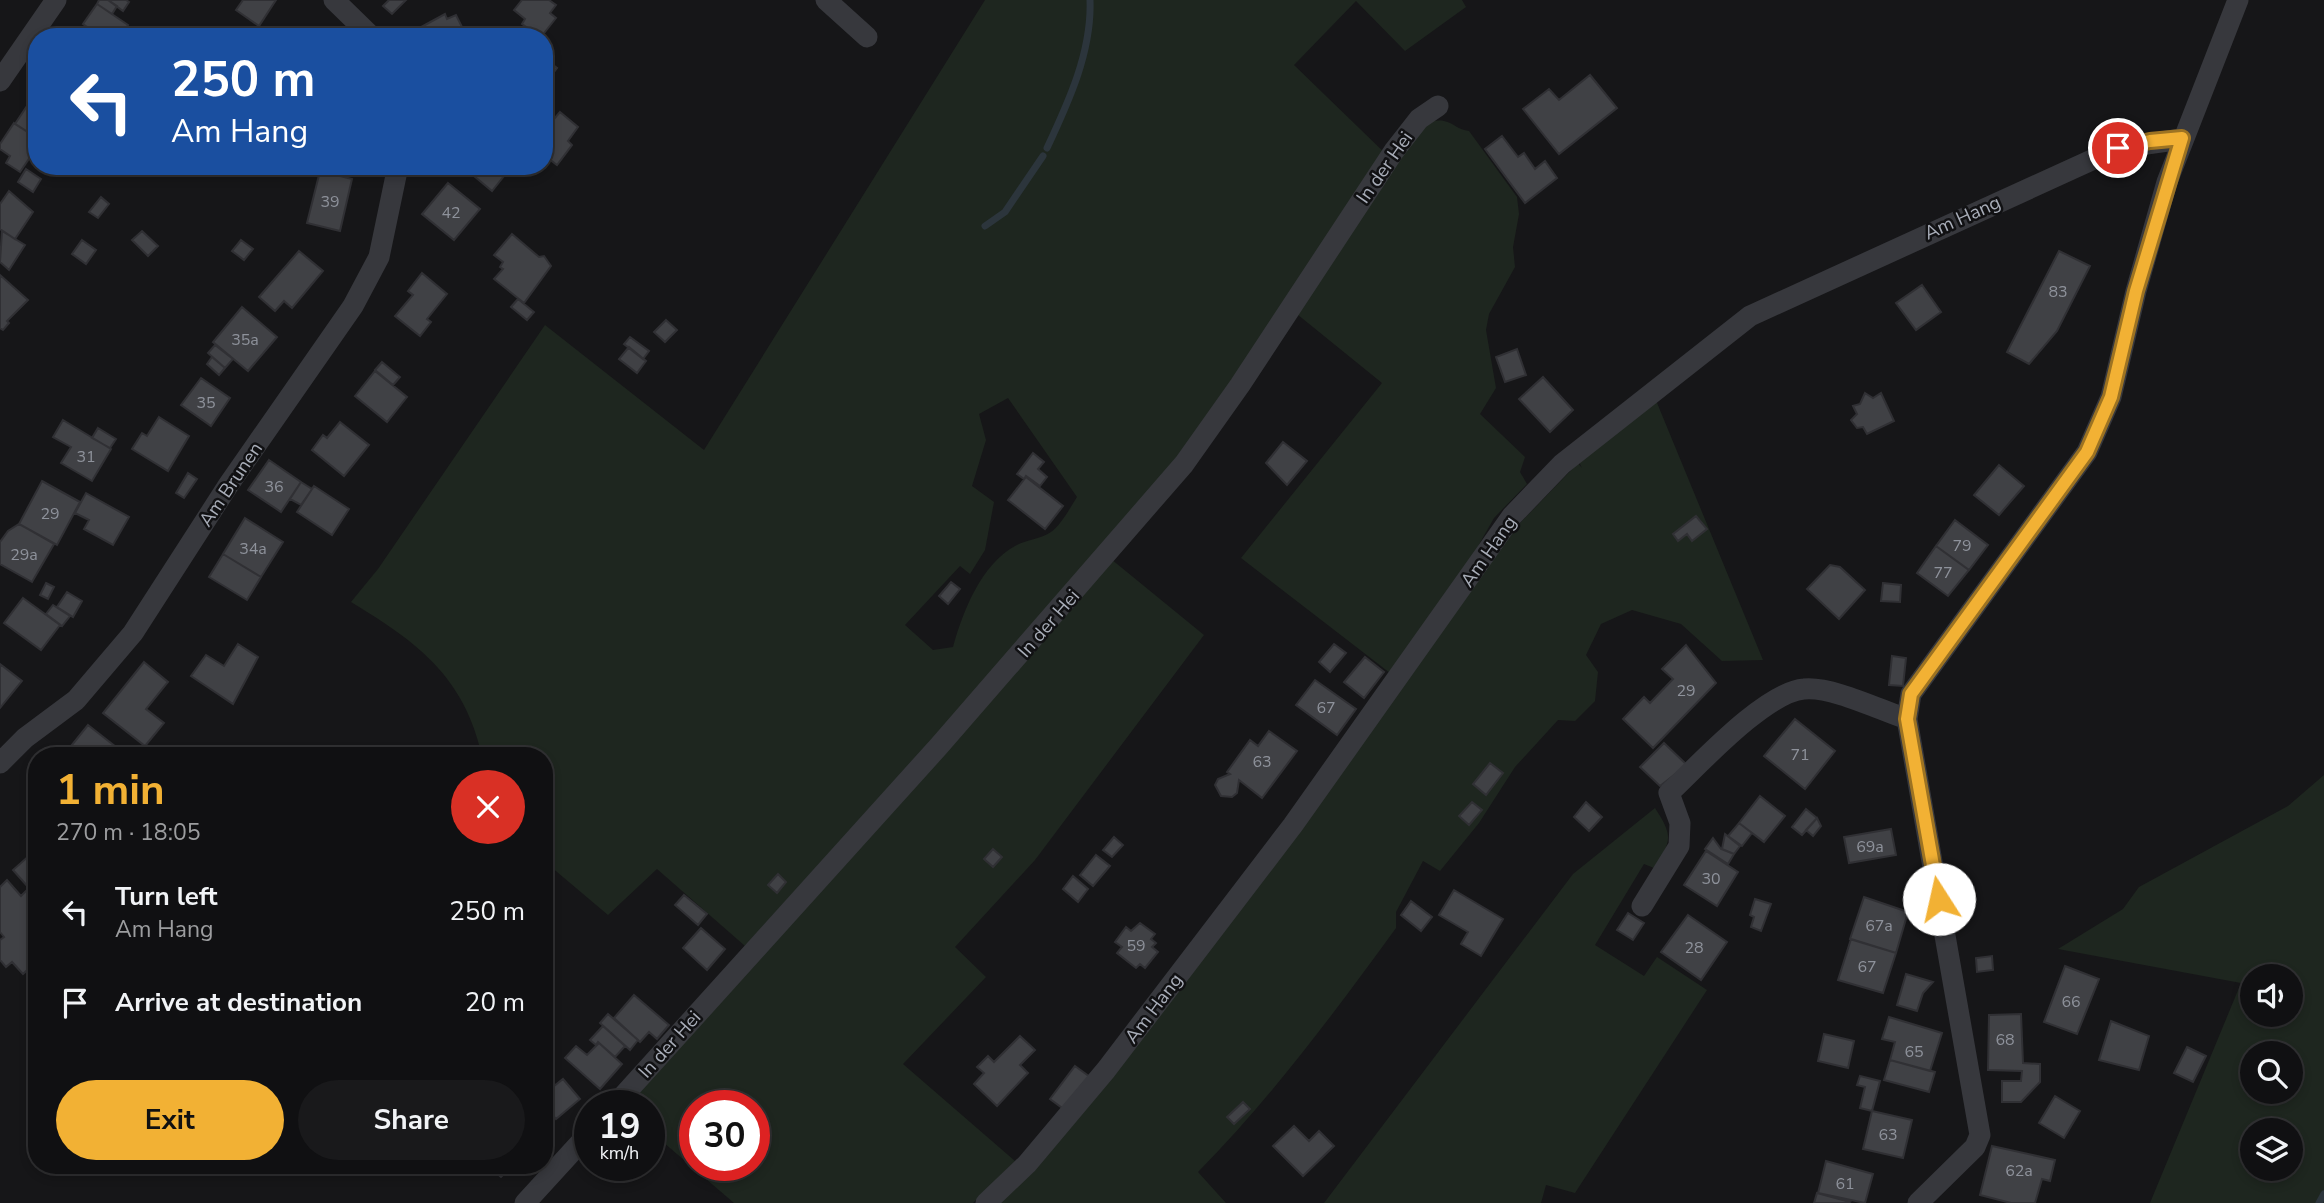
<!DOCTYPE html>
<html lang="en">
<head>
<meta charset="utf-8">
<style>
  :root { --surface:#101012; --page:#19191b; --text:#f1f3f6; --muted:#9c9d9f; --line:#303032; --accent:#f2b134 }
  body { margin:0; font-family:"Nunito Sans",sans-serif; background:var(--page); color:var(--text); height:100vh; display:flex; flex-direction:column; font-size:26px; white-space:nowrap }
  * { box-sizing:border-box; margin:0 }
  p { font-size:23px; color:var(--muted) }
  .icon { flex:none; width:38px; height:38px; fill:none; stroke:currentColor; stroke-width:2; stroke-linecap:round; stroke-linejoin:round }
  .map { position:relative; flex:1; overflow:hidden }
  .sheet { position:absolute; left:28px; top:747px; width:525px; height:427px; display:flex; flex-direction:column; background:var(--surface); border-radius:28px; box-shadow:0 4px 10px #0003,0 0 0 2px var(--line) }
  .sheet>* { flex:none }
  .top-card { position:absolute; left:28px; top:28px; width:525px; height:147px; border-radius:28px; box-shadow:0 4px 10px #0003,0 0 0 2px var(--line); background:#1a4fa0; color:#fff; overflow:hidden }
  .fabs { position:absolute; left:2240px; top:964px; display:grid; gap:14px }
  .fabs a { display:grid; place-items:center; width:63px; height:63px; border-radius:50%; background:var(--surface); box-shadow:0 4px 10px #0003,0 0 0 2px var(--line); font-size:35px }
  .speed { position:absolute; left:574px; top:1090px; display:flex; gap:14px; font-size:35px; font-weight:700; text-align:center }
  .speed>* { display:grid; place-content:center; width:91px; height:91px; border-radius:50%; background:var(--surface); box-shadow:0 4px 10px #0003,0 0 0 2px var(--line); line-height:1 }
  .speed small { font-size:18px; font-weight:400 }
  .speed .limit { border:10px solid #d22; background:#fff; color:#111 }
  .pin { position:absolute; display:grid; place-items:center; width:60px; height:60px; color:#fff; margin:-30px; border:4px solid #fff; border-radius:50%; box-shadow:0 2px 7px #0007 }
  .me { position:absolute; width:77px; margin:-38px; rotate:350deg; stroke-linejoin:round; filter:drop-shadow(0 0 5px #0008) }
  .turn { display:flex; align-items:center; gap:24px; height:147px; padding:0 28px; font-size:32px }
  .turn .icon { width:91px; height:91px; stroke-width:2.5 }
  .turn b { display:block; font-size:49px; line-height:60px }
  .round { display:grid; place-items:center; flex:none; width:74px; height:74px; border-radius:37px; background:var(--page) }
  .headline { display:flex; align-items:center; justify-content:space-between; height:119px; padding:0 28px }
  h1 { font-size:42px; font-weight:700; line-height:52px; color:var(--accent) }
  .primary-button { display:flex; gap:14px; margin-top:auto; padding:14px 28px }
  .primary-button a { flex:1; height:80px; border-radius:42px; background:var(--accent); color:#111; font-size:28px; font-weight:700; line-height:80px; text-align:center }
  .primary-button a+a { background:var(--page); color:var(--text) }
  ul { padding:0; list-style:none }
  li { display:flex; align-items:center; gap:21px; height:91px; padding:0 28px }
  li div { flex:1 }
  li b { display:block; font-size:26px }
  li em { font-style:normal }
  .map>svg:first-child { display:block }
</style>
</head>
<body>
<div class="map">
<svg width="2324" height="1203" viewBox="0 0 2324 1203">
  <rect width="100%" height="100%" fill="#161618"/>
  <!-- green -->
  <path fill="#1e261f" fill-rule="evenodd" d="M985 0H1462L1466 7 1405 51 1356 1 1294 65 1391 159C1405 144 1421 117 1444 121 1454 123 1458 130 1469 131L1517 197 1519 214 1513 247 1515 267 1489 314 1486 330 1496 388 1480 414 1525 457 1520 472 1527 484 1494 518 1460 578 1390 673 1241 558 1382 383 1287 306C1131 539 932 739 745 946L657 869 608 915 544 861V756H482C464 676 417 642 351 602L378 569 545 325 704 450ZM1008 398 1077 497C1070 508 1061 525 1051 532 1041 539 1025 540 1015 546 981 565 963 611 953 647L933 650 905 625 960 566 970 574 985 550 994 502 972 486 986 440 979 414Z
    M1655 398 1763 660 1722 661 1681 624 1632 610 1601 624 1586 655 1598 672 1595 701 1575 721 1558 720 1515 767 1479 823 1440 871 1423 861 1396 912V928C1334 1013 1272 1097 1198 1172L1226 1203H997L1521 522 1578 463 1582 468 1579 462Z
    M1111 559 1204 635 1035 860 955 947 986 977 903 1064 1015 1161 973 1203H734L649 1130V1106H628ZM695 1106H754V1166H695Z
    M2324 775V1203H2150L2241 983 2058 949 2123 909 2139 887 2288 806ZM2252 976H2291V1015H2252ZM2252 1054H2291V1092H2252ZM2252 1130H2291V1169H2252Z
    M1655 808C1674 837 1671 841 1654 868L1644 864 1595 945 1644 976 1657 957 1707 990 1575 1193 1546 1185 1541 1203H1324L1573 874Z"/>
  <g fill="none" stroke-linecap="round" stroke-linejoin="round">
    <!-- stream -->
    <path stroke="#2c353c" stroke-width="7" d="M1047 148C1068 103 1092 52 1090 0
      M985 226 1005 212 1043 156
      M2319 1203 2324 1194"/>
  </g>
  <!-- building -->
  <path fill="#404145" stroke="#303034" stroke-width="2" d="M99 0H108L117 6 112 14 97 4Z
    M108 0H126L129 2 123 11Z
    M243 0H276L259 26 236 10Z
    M389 0H406L392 14 383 6Z
    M522 0H549L556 5 550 13 556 18 541 37 522 24 525 19 514 10Z
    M97 4 128 25 120 37H101L83 24Z
    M445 14 447 19 456 15 465 33 456 37H403Z
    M544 58 557 68 551 76 544 70Z
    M1590 75 1617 108 1559 154 1523 109 1549 89 1559 100Z
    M27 106 37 113V138L15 124Z
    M560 112 578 127 568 141 572 145 557 165 544 155V123L548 126Z
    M14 123 37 138V160L33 153 20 172 6 163 10 156 0 149V144Z
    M1502 136 1518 157 1524 153 1535 169 1545 161 1557 178 1525 203 1485 149Z
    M462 166H512L492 191Z
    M26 169 41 179 33 192 18 182Z
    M320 171 352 179 340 231 307 223Z
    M448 183 480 209 454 240 422 214Z
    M9 191 33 212 15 239 0 229V204Z
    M101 197 109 204 98 218 89 212Z
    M2 231 25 245 9 270 0 262Z
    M142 231 158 246 148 256 132 240Z
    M512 234 539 257 544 256 551 266 524 303 494 279 503 269 500 267 503 262 494 255Z
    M82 240 96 250 86 264 72 254Z
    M241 240 253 249 244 260 232 251Z
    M299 251 323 271 292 308 284 301 275 311 259 297Z
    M2059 251 2090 266 2057 331 2029 364 2007 352Z
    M422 273 447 294 427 319 431 322 420 336 395 316 413 295 408 291Z
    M0 275 28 300 7 321 9 323 3 330 0 328Z
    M1922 285 1941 312 1916 330 1896 303Z
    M518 299 534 312 527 320 511 307Z
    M242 307 277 337 248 371 213 342Z
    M666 320 677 330 665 342 654 332Z
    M630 337 649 351 643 359 624 344Z
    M215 345 233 359 225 368 208 353Z
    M629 347 646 361 637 373 619 359Z
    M1517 349 1526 375 1505 382 1496 357Z
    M212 357 225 368 219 375 207 364Z
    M382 362 400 377 393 385 375 370Z
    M375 371 407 397 387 422 355 396Z
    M1543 377 1573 410 1550 432 1519 399Z
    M201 378 230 398 211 426 181 405Z
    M1865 393 1873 398 1881 393 1894 421 1867 434 1863 427 1857 428 1851 420 1857 414 1853 406 1860 404Z
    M159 417 189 436 168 471 132 449 142 433 147 436Z
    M63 420 111 449 92 481 61 463 71 447 53 437Z
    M340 422 369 445 344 476 312 450 323 435 327 438Z
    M98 428 116 439 110 448 92 438Z
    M1283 442 1307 461 1287 485 1266 463Z
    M1033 453 1044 462 1038 469 1047 477 1040 486 1026 476 1024 479 1017 474Z
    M269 460 301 482 281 512 248 490Z
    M1999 465 2024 486 1999 515 1974 495Z
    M188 473 197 479 184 498 176 493Z
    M1026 477 1063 506 1045 529 1008 500Z
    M42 481 80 502 57 545 19 524Z
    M301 482 312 489 301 505 290 499Z
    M314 486 349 509 332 535 297 512Z
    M86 493 129 517 113 545 84 529 89 520 75 513Z
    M1696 516 1707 529 1692 541 1687 534 1678 541 1673 534Z
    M245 518 283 542 261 577 223 554Z
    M1955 520 1988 545 1969 570 1936 546Z
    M19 524 54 544 32 582 0 564V542L8 531Z
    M1936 546 1969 570 1948 596 1917 573Z
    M223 554 261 577 247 600 209 577Z
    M1830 565 1840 567 1865 590 1839 619 1807 589Z
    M951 582 960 589 948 604 939 596Z
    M46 583 54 587 48 599 40 595Z
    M1883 583 1901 585 1900 602 1881 601Z
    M67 592 82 601 73 617 57 607Z
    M23 598 60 625 41 650 4 623Z
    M53 605 70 616 62 626 46 614Z
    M238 644 258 657 233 704 191 676 206 655 224 666Z
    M1334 644 1346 653 1330 672 1319 662Z
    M1686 645 1716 683 1653 748 1623 719 1644 697 1650 703 1673 679 1662 669Z
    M1892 656 1906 658 1903 686 1889 685Z
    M1365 657 1384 672 1364 698 1344 682Z
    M144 662 168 682 146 709 164 723 145 746 103 713Z
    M0 664 22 681 0 708Z
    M1315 680 1356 709 1337 735 1296 705Z
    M1795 719 1835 751 1805 789 1764 756Z
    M88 725 116 747 110 756H63Z
    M1269 731 1297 751 1262 798 1239 780 1237 793 1232 797 1221 796 1215 785 1218 779 1230 774 1227 772 1250 740 1258 746Z
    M1664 743 1687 765 1660 786 1640 767Z
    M1490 763 1503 773 1486 795 1473 784Z
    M1760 796 1785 816 1764 842 1739 823Z
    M1472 802 1482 810 1469 825 1459 816Z
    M1586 802 1602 817 1589 831 1574 817Z
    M1806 809 1817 818 1802 835 1792 827Z
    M1817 818 1821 826 1813 836 1806 830Z
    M1739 823 1752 833 1742 846 1728 836Z
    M1891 829 1896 855 1849 863 1844 837Z
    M1725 834 1740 846 1734 854 1722 849Z
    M1114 837 1123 845 1112 857 1103 850Z
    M1713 838 1721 849 1734 854 1728 864 1705 849Z
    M993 849 1002 857 993 867 984 859Z
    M1706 851 1738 872 1717 906 1684 885Z
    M31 854 37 860V961L23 974 12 962 6 967 0 960V940L4 937 0 932V887L7 880 21 896 29 888 13 870Z
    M1096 855 1110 866 1093 886 1080 875Z
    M778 874 786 882 777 893 768 885Z
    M1073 876 1088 889 1078 902 1063 889Z
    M1454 890 1503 919 1481 956 1461 944 1468 932 1439 915Z
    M684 895 707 914 698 925 675 905Z
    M1864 897 1908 912 1896 953 1850 939Z
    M1755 899 1771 904 1761 931 1751 927 1754 917 1750 915Z
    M1411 901 1432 917 1421 931 1401 915Z
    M1628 913 1644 923 1633 940 1617 930Z
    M1688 915 1727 942 1701 980 1661 952Z
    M1140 923 1155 934 1151 939 1156 943 1152 947 1158 952 1145 968 1140 964 1136 968 1117 953 1122 947 1115 942 1126 927 1131 931Z
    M701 928 725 949 707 970 683 948Z
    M1851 939 1896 953 1883 993 1838 980Z
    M1992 956 1993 970 1977 972 1976 958Z
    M2065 966 2099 979 2077 1034 2044 1022Z
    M1906 974 1933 982 1923 993 1917 1011 1897 1005Z
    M634 995 669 1025 657 1039 649 1032 640 1042 614 1018Z
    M608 1014 638 1040 630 1050 600 1023Z
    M2021 1014 2023 1063 2040 1064V1082L2021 1102H2002V1081H2021L2022 1071 1988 1070 1989 1015Z
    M1889 1017 1942 1033 1930 1071 1890 1060 1895 1042 1882 1039Z
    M2111 1021 2149 1036 2139 1070 2099 1060Z
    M603 1026 625 1046 615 1057 598 1042 596 1045 590 1040Z
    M1824 1034 1854 1041 1848 1068 1818 1061Z
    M1020 1036 1035 1050 1020 1065 1028 1073 997 1106 974 1084 984 1073 977 1067 988 1056 994 1062Z
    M599 1043 622 1064 600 1089 565 1058 576 1046 587 1055Z
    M2187 1047 2206 1056 2193 1082 2174 1073Z
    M1890 1060 1935 1072 1929 1092 1884 1080Z
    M1075 1066 1090 1077 1065 1110 1050 1099Z
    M1860 1076 1880 1081 1872 1111 1860 1108 1865 1087 1857 1085Z
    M563 1079 580 1099 556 1119 544 1105V1094Z
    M2055 1096 2080 1111 2064 1138 2039 1123Z
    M1243 1102 1250 1109 1234 1124 1227 1117Z
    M1872 1111 1912 1120 1903 1158 1863 1149Z
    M1294 1126 1309 1141 1319 1131 1334 1146 1303 1176 1273 1146Z
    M1992 1146 2055 1160 2050 1181 2042 1179 2035 1203H2011L1980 1195Z
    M1826 1161 1873 1174 1865 1203 1818 1193Z
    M488 1166H512L501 1177Z
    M1817 1193 1850 1202 1849 1203H1814Z"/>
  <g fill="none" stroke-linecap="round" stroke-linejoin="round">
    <!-- street -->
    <path stroke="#37383d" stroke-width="21" d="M334 0 372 37
      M826 0 867 37
      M0 81 56 0
      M0 763 25 738 76 700 133 633 229 484 353 306 379 257 398 166
      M1642 906 1679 846 1680 823 1669 793C1698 766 1765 692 1804 689 1831 686 1880 710 1907 719
      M614 1106 939 746 1184 464 1240 385 1394 151 1419 119 1438 106
      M525 1203 590 1132
      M986 1203 1027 1164 1106 1070 1293 825 1512 516 1562 464 1750 316 2118 148 2182 139
      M1918 1203 1975 1147 1980 1135 1907 719 1911 694 2087 452 2111 397 2136 291 2167 182 2238 0"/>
  </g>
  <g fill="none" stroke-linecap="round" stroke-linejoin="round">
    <defs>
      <path id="route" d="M1939 899 1907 719 1911 694 2087 452 2111 397 2136 291 2182 138 2150 141 2118 148"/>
    </defs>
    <!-- route casing -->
    <use href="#route" stroke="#9d7322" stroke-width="18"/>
    <!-- route -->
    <use href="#route" stroke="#f2b134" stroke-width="12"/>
  </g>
  <g text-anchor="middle" stroke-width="5" stroke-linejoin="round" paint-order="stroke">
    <!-- number labels -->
    <g font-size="16" fill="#8e929b">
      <text x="330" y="207">39</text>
      <text x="451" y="218">42</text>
      <text x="2058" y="297">83</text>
      <text x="245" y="345">35a</text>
      <text x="206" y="408">35</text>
      <text x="86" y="462">31</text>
      <text x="274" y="492">36</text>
      <text x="50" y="519">29</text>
      <text x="1962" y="551">79</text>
      <text x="253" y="554">34a</text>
      <text x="24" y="560">29a</text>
      <text x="1943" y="578">77</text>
      <text x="1686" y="696">29</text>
      <text x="1326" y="713">67</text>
      <text x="1800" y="760">71</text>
      <text x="1262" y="767">63</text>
      <text x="1870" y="852">69a</text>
      <text x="1711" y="884">30</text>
      <text x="1879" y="931">67a</text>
      <text x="1136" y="951">59</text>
      <text x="1694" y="953">28</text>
      <text x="1867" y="972">67</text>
      <text x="2071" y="1007">66</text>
      <text x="2005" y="1045">68</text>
      <text x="1914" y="1057">65</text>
      <text x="1888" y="1140">63</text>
      <text x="2019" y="1176">62a</text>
      <text x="1845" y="1189">61</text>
    </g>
    <!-- street labels -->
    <g font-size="19" fill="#a8adb8" stroke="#111113">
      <text transform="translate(1384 167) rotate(-55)" y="7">In der Hei</text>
      <text transform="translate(1962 217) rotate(-24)" y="7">Am Hang</text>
      <text transform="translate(230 484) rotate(-56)" y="7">Am Brunen</text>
      <text transform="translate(1488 551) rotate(-55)" y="7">Am Hang</text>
      <text transform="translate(1048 623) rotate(-49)" y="7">In der Hei</text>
      <text transform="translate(1153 1008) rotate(-53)" y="7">Am Hang</text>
      <text transform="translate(669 1044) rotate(-48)" y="7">In der Hei</text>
    </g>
  </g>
</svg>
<div class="fabs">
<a><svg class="icon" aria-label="sound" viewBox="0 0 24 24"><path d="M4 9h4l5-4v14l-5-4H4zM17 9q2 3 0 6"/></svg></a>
<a><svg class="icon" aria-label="search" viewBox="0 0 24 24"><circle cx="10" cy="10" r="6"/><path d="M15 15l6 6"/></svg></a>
<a><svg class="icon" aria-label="layers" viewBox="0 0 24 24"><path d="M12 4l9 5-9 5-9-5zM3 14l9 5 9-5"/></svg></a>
</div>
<div class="speed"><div>19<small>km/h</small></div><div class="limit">30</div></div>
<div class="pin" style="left:2118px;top:148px;background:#d93025"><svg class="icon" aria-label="arrive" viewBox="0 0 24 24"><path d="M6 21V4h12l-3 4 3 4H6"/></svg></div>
<svg class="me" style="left:1939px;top:899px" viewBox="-20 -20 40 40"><circle r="19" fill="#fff"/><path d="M0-13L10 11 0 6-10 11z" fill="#f2b134"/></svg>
<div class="top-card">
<div class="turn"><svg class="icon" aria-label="left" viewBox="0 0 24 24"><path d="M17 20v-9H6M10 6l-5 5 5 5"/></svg><div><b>250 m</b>Am Hang</div></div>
</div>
<section class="sheet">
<div class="headline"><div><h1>1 min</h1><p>270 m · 18:05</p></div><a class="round" style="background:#d93025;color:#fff"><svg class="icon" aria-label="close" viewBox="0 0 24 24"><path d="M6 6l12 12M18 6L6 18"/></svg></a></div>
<ul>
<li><svg class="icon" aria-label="left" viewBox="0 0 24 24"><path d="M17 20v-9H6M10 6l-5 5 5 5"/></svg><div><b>Turn left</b><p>Am Hang</p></div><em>250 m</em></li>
<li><svg class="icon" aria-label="arrive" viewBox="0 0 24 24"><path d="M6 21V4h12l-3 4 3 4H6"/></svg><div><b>Arrive at destination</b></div><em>20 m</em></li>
</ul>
<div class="primary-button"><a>Exit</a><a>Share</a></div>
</section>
</div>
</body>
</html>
